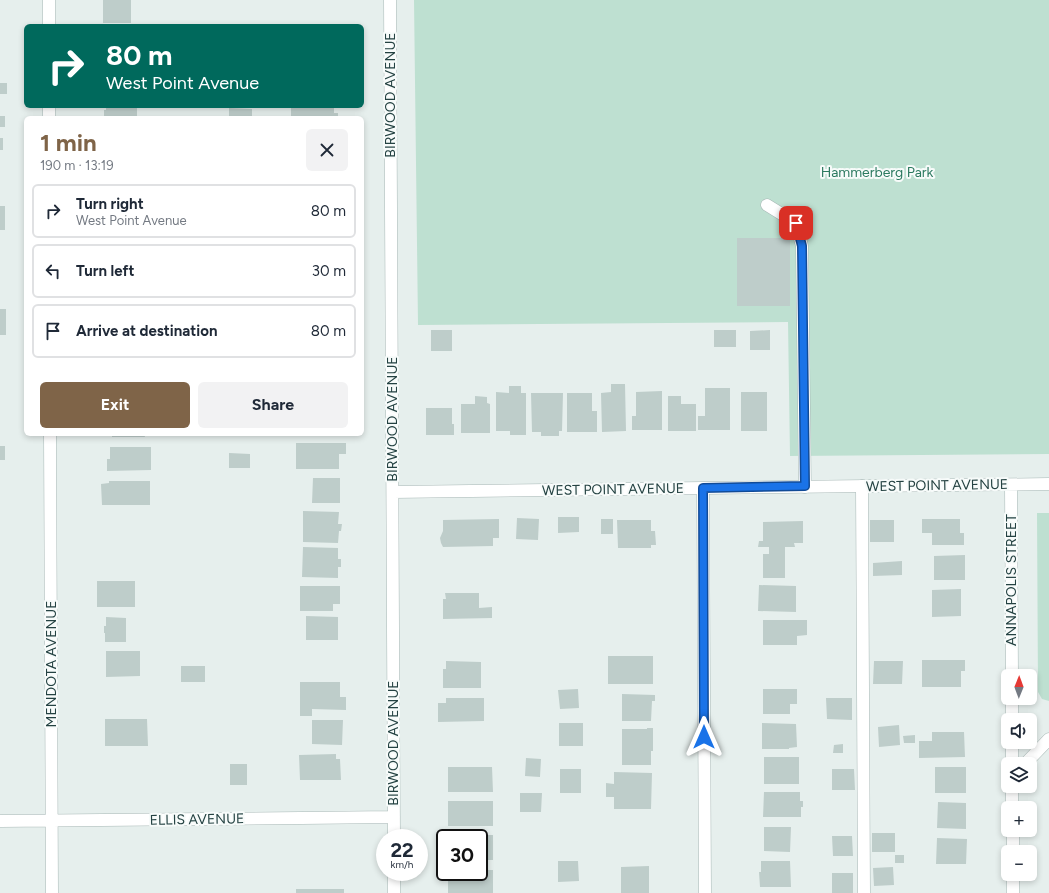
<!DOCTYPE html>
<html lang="en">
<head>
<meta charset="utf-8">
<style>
  :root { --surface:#fff; --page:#f2f2f3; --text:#1f2937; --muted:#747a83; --line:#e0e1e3; --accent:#7f6448 }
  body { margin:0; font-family:Figtree,sans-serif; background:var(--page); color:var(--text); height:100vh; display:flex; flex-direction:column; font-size:15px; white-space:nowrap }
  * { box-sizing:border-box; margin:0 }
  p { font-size:13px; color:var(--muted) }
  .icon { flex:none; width:22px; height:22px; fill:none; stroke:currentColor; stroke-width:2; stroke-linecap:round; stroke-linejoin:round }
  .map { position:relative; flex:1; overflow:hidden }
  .sheet { position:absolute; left:24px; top:116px; width:340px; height:320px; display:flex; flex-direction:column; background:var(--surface); border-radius:6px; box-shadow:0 2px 6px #0003 }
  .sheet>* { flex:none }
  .guide { position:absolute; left:24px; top:24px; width:340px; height:84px; border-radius:6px; box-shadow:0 2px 6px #0003; background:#00695c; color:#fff; overflow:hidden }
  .needle { width:26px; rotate:1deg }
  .fabs { position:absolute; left:1001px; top:669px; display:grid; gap:8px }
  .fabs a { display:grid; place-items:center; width:36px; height:36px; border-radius:6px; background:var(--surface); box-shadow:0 2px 6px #0003; font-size:20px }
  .speed { position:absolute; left:376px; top:829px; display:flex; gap:8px; font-size:20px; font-weight:700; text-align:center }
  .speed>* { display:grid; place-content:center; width:52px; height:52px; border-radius:50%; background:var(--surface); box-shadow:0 2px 6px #0003; line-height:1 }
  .speed small { font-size:10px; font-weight:400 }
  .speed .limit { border:2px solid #111; border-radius:6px; background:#fff; color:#111 }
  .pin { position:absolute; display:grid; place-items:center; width:34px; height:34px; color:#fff; margin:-17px; border-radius:8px; box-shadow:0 2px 6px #0006 }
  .me { position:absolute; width:44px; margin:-22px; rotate:0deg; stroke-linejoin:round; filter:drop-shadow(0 0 3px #0008) }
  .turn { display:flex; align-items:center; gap:14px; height:84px; padding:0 16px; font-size:18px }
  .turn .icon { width:52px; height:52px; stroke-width:2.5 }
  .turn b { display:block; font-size:28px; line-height:34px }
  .round { display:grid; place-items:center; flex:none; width:42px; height:42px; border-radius:6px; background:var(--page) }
  .summary { display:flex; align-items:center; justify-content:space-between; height:68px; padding:0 16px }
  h1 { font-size:24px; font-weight:700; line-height:30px; color:var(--accent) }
  .cta { display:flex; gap:8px; margin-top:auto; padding:8px 16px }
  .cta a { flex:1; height:46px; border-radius:6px; background:var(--accent); color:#fff; font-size:16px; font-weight:700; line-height:46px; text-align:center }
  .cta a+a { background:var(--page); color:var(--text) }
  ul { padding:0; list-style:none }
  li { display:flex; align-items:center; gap:12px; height:54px; margin:0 8px 6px; padding:0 8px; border:2px solid var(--line); border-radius:6px }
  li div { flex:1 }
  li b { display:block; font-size:15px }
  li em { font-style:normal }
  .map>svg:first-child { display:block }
</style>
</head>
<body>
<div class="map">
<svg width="1049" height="893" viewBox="0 0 1049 893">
  <rect width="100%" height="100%" fill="#e6efed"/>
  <!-- green -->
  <path fill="#bee0d1" d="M414 0H1049V454L790 456 788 322 418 325Z
    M1037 513H1049V701L1042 699 1038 692Z"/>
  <!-- building -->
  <path fill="#becdca" d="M103 0H131V23H103Z
    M0 83H7V94H0Z
    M106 106H137V118H104V110H106Z
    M291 106H334V113H338V118H291Z
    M229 108 252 109V118H229Z
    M0 116H5V127H0Z
    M0 138H3V150H0Z
    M0 206H5V230H0Z
    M737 238H790V306H737Z
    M0 309H6V335H0Z
    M431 330H452V351H431Z
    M714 330H736V347H714Z
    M770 330V350H750V331Z
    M611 384H625L626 431 602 432 601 393 611 392Z
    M509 386H521V393H526V435H510V431H496V392L509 393Z
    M705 388H730V430H698V416H705Z
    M662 391V430H632V416H636V392Z
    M741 392H767V431H741Z
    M531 393H563L562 431H559V436H541V432H532Z
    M567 393H592V411H597V432H567Z
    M475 396 487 397V403L490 404V433H461V404H475Z
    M668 396H681V404H696V431H668Z
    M426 408H452V424H454V435H426Z
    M112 434H144L145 437H112Z
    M296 443H346V454H339V469H296Z
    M0 446H5V460H0Z
    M110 447H151V470L107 471V459H110Z
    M229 453 250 454V468H229Z
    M313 478H340V503H312Z
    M109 481H150V505H102L101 484 109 483Z
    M303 511 339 512 338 524H342L341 531H339L338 543 303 542Z
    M558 517H579V532L558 533Z
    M517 518 539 519 538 540 516 539Z
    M499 519V538H493V546L443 547 441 543 440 538 443 531V520Z
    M601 519H613V534H601Z
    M922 519H960V533H964V545H932V533H922Z
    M617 520H651V531H655L656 545H651V548H618Z
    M870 520H894V542H870Z
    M803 521V543H794L795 547H785V578H763V554H769V547H758L759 541H763V522Z
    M303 547 338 548V559H341V567H338V578L302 577Z
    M965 555V580H934V556Z
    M902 561V575L873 576V563Z
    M97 581H135V607H97Z
    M759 585 796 586V612L758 611Z
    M300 586H340V604H333V611H300Z
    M961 589V616L932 617V590Z
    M445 593H479V608L492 607V618L443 619V599H446Z
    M306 616 338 617V640H306Z
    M106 617 126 618V642H105V633H104V626H106Z
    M763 620H807V635L797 636V645H763Z
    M106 651H140V676L106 677Z
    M608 656H653V684H608Z
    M922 660H965V671H961V687H922Z
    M446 661 481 662V688H443V669H446Z
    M874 661H903L902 684H873Z
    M181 666H205V682H181Z
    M300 682H340V697H346V710L312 709V716H300Z
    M578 689 579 708 560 709 558 690Z
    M763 689H797V704H790V714H763Z
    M622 694 655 695V701H652L651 721H622Z
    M446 698H484V721L438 722V703H446Z
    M826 698H852V720L827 719Z
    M105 719H147L148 746H105Z
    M312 720H343L342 745 312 744Z
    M559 723H583V746H559Z
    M762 723 796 724 797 747 789 748V749H762Z
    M899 725 900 745 879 747 878 727Z
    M647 728H653V751H651V765H622V729H647Z
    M932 732H964L965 757 919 758V741H932Z
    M915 735V743H904L903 736Z
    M843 744V753H833L834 745Z
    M336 754V759H340L341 780H300L299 755Z
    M764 757H799V784H764Z
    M526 758 541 759 540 777 525 776Z
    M230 764H247V785H230Z
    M448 767H492L493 792H448Z
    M935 767H966V793H935Z
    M560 769H581V793H560Z
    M832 769H854L855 790H832Z
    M614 772 652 773 651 809H614V797H606V783L614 784Z
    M764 792H800V801H803V807H801V817H763Z
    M520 793H542L541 812H520Z
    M448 801H493V826H448Z
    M938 802 966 803V829L937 828Z
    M764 827H791L790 852 764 851Z
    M872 833H895V852H872Z
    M448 835H493V860H479V838H448Z
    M832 836H852L853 856H833Z
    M937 838 967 839 966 864H936Z
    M895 855H904V863H895Z
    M558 861H578L579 881 558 882Z
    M761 861H790L791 887H760L759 872H761Z
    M649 866V893H621V867Z
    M893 867 894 885 874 886 873 868Z
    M479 870H493V893H448V872H479Z
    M832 873H853V893H832Z
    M296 889H344V893H296Z"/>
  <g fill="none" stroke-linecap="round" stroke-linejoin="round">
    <defs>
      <path id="service" d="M767 205 796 223 802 246 805 487
        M862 486 864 893"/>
      <path id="minor" d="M49 0V26
        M390 0 394 838
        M49 106V118
        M50 434 52 893
        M1011 485 1012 676
        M703 488 705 893
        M393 492 703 488 1049 484
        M1012 698V720
        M1012 742V764
        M1025 764 1049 739
        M1012 786V808
        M0 821 394 817
        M1013 830V852
        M394 872V893
        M1013 874V893"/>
    </defs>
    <!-- service casing -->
    <use href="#service" stroke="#a8b8b6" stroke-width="13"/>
    <!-- minor casing -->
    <use href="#minor" stroke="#a8b8b6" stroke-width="13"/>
    <!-- service -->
    <use href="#service" stroke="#fff" stroke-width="12"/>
    <!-- minor -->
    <use href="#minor" stroke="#fff" stroke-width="12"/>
  </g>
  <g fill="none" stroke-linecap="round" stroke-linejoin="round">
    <defs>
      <path id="route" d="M704 737 703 488 805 486 802 246 796 223"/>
    </defs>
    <!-- route casing -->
    <use href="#route" stroke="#114b97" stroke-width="10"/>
    <!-- route -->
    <use href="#route" stroke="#1a73e8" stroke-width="7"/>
  </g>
  <g text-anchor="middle" stroke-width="4" stroke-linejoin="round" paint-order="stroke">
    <!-- street labels -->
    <g font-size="14" fill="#244242" stroke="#f7fbfa">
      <text transform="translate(390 95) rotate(-90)" y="5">BIRWOOD AVENUE</text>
      <text transform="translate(392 419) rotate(-90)" y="5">BIRWOOD AVENUE</text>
      <text transform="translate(937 485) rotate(-1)" y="5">WEST POINT AVENUE</text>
      <text transform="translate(613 489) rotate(-1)" y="5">WEST POINT AVENUE</text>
      <text transform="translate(1011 580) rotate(-90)" y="5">ANNAPOLIS STREET</text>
      <text transform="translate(51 664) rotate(-90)" y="5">MENDOTA AVENUE</text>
      <text transform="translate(393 743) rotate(-90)" y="5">BIRWOOD AVENUE</text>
      <text transform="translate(197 819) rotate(-1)" y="5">ELLIS AVENUE</text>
    </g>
    <!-- park labels -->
    <g font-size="14" fill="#2c7a60" stroke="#f7fbfa">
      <text x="877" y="177">Hammerberg Park</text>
    </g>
  </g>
</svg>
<div class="fabs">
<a><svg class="needle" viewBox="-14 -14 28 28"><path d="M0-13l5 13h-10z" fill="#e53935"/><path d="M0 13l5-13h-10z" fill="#747a83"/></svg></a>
<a><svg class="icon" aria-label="sound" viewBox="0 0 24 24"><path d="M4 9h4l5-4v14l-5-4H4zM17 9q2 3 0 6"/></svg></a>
<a><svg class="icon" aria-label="layers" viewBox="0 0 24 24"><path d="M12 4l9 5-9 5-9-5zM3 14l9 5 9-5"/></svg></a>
<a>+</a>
<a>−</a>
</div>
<div class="speed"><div>22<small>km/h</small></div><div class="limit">30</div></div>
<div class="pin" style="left:796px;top:223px;background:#d93025"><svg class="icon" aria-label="arrive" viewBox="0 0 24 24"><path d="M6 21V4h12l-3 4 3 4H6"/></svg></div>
<svg class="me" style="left:704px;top:737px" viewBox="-20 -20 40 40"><path d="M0-17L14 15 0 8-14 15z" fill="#1a73e8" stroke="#fff" stroke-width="4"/></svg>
<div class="guide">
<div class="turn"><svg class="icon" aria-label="right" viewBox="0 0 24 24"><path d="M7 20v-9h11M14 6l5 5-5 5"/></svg><div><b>80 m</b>West Point Avenue</div></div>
</div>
<section class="sheet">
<div class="summary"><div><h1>1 min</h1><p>190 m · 13:19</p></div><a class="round"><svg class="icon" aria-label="close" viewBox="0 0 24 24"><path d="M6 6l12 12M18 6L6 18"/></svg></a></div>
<ul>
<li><svg class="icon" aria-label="right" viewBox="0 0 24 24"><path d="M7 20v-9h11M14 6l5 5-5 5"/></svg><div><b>Turn right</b><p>West Point Avenue</p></div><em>80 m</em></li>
<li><svg class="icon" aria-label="left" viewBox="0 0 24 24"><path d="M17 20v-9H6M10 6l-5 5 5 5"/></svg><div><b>Turn left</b></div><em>30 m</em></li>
<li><svg class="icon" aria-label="arrive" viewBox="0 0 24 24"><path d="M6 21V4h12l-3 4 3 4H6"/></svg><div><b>Arrive at destination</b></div><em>80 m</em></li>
</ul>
<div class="cta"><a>Exit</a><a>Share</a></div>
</section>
</div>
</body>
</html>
